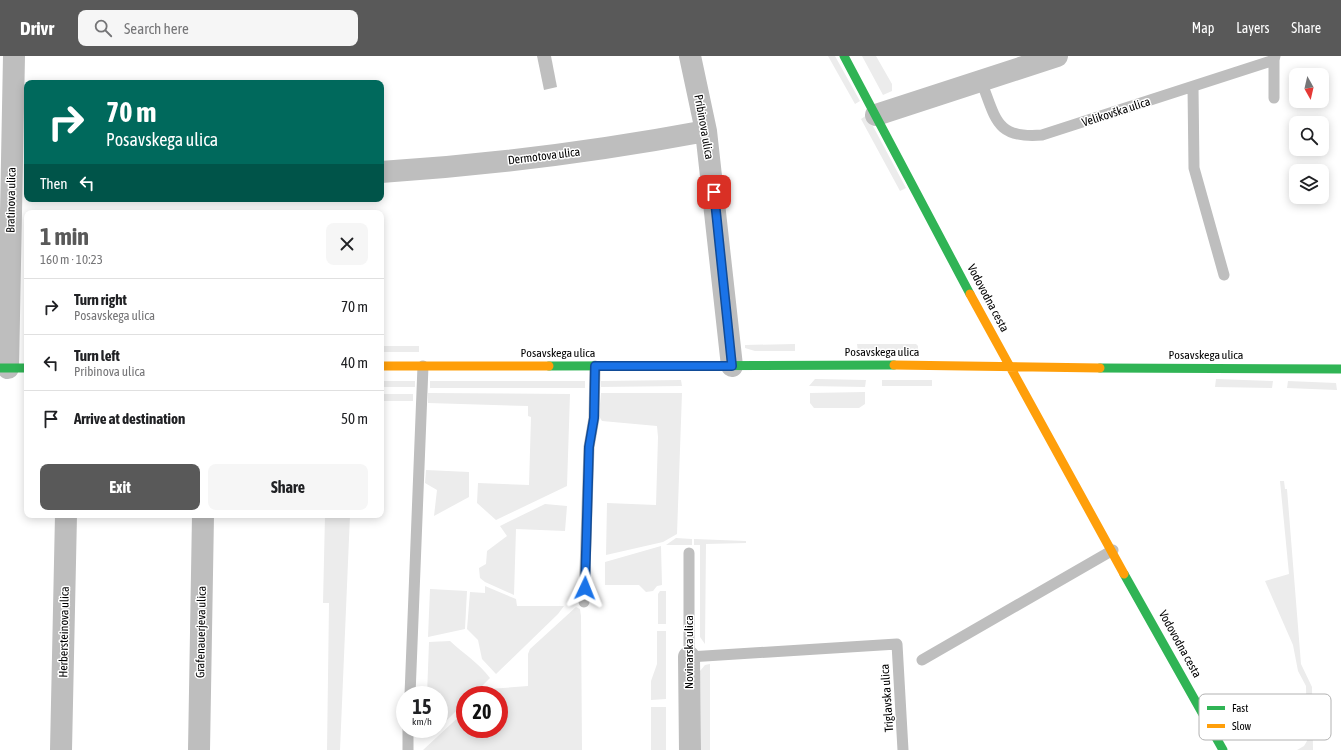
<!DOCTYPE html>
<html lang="en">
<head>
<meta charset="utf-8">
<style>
  :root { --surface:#fff; --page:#f6f6f6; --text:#202124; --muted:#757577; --line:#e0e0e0; --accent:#595959 }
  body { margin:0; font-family:"Asap Condensed",sans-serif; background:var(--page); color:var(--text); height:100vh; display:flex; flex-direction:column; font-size:15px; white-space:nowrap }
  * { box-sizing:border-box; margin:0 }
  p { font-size:13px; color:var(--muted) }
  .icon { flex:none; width:22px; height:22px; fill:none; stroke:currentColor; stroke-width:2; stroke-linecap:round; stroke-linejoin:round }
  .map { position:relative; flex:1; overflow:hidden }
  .sheet { position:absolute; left:24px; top:154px; width:360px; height:308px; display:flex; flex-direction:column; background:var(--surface); border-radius:8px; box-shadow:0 2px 10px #0003 }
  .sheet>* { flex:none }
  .guide { position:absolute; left:24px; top:24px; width:360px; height:122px; border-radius:8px; box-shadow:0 2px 10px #0003; background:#00695c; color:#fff; overflow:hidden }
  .needle { width:26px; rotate:172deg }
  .controls { position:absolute; left:1289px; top:12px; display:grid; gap:8px }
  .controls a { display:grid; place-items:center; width:40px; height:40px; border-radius:8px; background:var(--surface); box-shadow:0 2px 10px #0003; font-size:20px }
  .speed { position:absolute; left:396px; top:630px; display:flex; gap:8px; font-size:20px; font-weight:700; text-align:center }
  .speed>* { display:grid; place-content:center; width:52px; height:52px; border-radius:50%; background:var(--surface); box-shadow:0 2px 10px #0003; line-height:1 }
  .speed small { font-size:10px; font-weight:400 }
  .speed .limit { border:6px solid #d22; background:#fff; color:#111 }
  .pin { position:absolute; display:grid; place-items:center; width:34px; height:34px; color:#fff; margin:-17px; border-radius:8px; box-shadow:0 2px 6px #0006 }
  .me { position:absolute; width:44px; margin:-22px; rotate:2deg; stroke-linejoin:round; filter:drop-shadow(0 0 3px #0008) }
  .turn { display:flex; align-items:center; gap:14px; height:84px; padding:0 16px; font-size:18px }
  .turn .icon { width:52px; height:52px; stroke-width:2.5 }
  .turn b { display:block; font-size:28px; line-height:34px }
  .then { display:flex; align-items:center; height:38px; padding:0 16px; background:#0003; gap:8px; font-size:15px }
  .round { display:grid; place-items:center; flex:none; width:42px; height:42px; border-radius:8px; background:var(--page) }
  .head { display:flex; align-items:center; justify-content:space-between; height:68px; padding:0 16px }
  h1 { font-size:24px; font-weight:700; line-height:30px; color:var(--accent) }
  .action { display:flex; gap:8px; margin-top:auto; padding:8px 16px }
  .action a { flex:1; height:46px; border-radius:8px; background:var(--accent); color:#fff; font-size:16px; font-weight:700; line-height:46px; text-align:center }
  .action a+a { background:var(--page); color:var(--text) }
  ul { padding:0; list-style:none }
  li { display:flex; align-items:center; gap:12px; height:56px; padding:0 16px; border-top:1px solid var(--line) }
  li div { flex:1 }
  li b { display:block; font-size:15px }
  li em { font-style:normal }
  header { display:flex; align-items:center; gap:24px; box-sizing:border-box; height:56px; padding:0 20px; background:var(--accent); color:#fff }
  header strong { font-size:19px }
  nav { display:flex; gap:22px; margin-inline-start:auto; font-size:14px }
  .search { width:280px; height:36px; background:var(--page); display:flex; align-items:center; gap:10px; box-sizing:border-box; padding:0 14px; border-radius:8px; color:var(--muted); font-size:15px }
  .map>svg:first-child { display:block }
</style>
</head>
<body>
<header>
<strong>Drivr</strong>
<div class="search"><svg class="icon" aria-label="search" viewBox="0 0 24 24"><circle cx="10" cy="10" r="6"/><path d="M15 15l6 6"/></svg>Search here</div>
<nav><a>Map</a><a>Layers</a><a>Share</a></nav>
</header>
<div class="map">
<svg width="1341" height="694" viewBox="0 0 1341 694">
  <rect width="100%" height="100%" fill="#fff"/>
  <!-- green -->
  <path fill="#ececec" d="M828 0H835L860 45 855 48Z
    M862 0H876L892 28V35L883 39Z
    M867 59 906 132 900 135 861 63Z
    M795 288V295H755L745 292V289Z
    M857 288H916L918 290V294L858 295Z
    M381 290H419V296H381Z
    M815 323 866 324 865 331 809 330Z
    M1216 323 1273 325 1272 332 1215 331Z
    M681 324 682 330 601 331V325Z
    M882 324H932V330H882Z
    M381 325H415V331H381Z
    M430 325H585V332H430Z
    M1288 325 1336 327 1337 334 1287 332Z
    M865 336V348L859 352H814L810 347V337Z
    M428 337 570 338 567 430 496 464 477 447 478 427 529 429 531 361 528 360V350L428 347Z
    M601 337H682L677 478 663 486 606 499 607 447 656 449 658 381 657 370 602 365 599 360Z
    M381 338H413V345H381Z
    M426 414 469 416V441L434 460 437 434 425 427Z
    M1280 425H1284L1285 433H1287L1301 608 1312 631 1313 694H1297L1304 690 1307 685 1306 630 1298 615 1293 589 1265 525 1289 518Z
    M545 448 567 450 565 475 516 473 514 539 485 526 480 522 479 512 486 508 487 495 507 480 500 470Z
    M325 459H350L340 694H327L329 547H323Z
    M676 482 692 483V489H666Z
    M694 483 746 485V487L706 488 705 588 700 581V489H694Z
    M661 490 662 529 657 530 653 535 646 536 639 529H605V506Z
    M485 530 516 543 517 550H564L558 558 496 618 482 603 478 584 467 573 470 536 485 537Z
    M430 533 467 535 465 573 428 581Z
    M660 535H666V568H658V538Z
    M576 551 580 553 581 560 582 694H423L465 655V673H499V639H483L489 633 528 630V598L530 593Z
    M657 575H666V643L651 644V625L657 608Z
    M450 585C464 598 479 607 490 622L473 639H465V646L439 672V639H427L429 586Z
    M710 608V694H701L700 615 705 609Z
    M651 651H666V694H651Z"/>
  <!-- water -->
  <path fill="#bfbfbf" d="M537 0H551L557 31 544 34Z"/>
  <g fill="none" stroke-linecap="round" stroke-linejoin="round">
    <!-- lane -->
    <path stroke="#bebebe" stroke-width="11" d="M981 25C996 62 995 83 1042 79L1274 4 1275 0
      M1193 31 1194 112 1224 219
      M1274 42V4
      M689 497V601L897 588 903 694
      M584 546 589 391 594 362 595 310
      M922 604 1113 494
      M410 639 423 310
      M408 694V673"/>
    <!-- street -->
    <path stroke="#bebebe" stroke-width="22" d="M690 0 706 75 732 310
      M876 59 1057 0
      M381 116C490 109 599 95 706 75
      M8 312 14 0
      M689 601 690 694
      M61 694 66 459
      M199 694 203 459"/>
    <!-- fast -->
    <path stroke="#30b455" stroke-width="9" d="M844 0 970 238
      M549 310 894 309
      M0 312H27
      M1100 312 1341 313
      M1124 518 1223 694"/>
    <!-- slow -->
    <path stroke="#ff9f0a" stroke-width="9" d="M970 238 1124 518
      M894 309 1100 312
      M381 310H549"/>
  </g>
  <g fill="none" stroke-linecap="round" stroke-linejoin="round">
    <defs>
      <path id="route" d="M585 532 589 391 594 362 595 310H732L714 136"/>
    </defs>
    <!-- route casing -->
    <use href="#route" stroke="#114b97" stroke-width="10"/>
    <!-- route -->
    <use href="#route" stroke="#1a73e8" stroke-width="7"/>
  </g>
  <g text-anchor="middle" stroke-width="3" stroke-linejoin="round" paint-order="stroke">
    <!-- street labels -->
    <g font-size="12" fill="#000" stroke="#fff">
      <text transform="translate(1116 56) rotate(-18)" y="4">Velikovška ulica</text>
      <text transform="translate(704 71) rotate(80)" y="4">Pribinova ulica</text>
      <text transform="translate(544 100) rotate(-7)" y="4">Dermotova ulica</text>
      <text transform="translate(11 144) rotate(-89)" y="4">Bratinova ulica</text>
      <text transform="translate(988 242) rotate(62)" y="4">Vodovodna cesta</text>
      <text x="882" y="300">Posavskega ulica</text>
      <text x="558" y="301">Posavskega ulica</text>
      <text x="1206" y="303">Posavskega ulica</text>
      <text transform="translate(64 576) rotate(-89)" y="4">Herbersteinova ulica</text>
      <text transform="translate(201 576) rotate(-89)" y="4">Grafenauerjeva ulica</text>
      <text transform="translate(1180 588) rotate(61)" y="4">Vodovodna cesta</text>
      <text transform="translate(689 596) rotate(-90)" y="4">Novinarska ulica</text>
      <text transform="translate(887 642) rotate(-94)" y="4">Triglavska ulica</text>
    </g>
  </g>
  <!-- legend -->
  <rect x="1199" y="638" width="132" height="46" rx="6" fill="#fff" stroke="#b2b2b2" stroke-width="1"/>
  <rect x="1207" y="650" width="18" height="4" fill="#30b455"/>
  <rect x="1207" y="668" width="18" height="4" fill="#ff9f0a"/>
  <g font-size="11" fill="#000">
    <text x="1232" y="656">Fast</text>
    <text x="1232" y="674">Slow</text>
  </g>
</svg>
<div class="controls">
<a><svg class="needle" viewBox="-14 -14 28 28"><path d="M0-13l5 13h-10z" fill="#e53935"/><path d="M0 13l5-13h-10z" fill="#757577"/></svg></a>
<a><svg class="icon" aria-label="search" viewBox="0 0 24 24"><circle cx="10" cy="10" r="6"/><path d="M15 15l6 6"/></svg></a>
<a><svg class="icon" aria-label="layers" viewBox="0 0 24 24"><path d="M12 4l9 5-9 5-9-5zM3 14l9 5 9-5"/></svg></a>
</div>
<div class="speed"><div>15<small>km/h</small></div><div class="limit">20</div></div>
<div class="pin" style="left:714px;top:136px;background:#d93025"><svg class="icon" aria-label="arrive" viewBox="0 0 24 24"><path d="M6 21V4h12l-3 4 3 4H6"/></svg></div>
<svg class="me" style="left:585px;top:532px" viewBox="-20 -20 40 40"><path d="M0-17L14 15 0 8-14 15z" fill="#1a73e8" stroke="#fff" stroke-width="4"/></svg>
<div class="guide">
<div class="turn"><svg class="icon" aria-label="right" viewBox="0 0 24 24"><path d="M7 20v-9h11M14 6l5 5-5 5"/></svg><div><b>70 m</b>Posavskega ulica</div></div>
<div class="then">Then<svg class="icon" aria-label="left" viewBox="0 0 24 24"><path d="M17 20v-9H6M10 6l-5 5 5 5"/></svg></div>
</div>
<section class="sheet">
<div class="head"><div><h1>1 min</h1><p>160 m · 10:23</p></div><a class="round"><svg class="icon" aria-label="close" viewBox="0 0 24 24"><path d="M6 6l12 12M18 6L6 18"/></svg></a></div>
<ul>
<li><svg class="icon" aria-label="right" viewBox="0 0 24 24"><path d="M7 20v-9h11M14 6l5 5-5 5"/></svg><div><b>Turn right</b><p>Posavskega ulica</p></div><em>70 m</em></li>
<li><svg class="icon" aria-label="left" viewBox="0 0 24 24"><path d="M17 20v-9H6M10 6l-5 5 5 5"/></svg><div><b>Turn left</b><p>Pribinova ulica</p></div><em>40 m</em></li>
<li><svg class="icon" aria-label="arrive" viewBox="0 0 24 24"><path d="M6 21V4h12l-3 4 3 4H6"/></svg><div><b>Arrive at destination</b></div><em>50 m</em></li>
</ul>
<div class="action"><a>Exit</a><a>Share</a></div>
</section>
</div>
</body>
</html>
